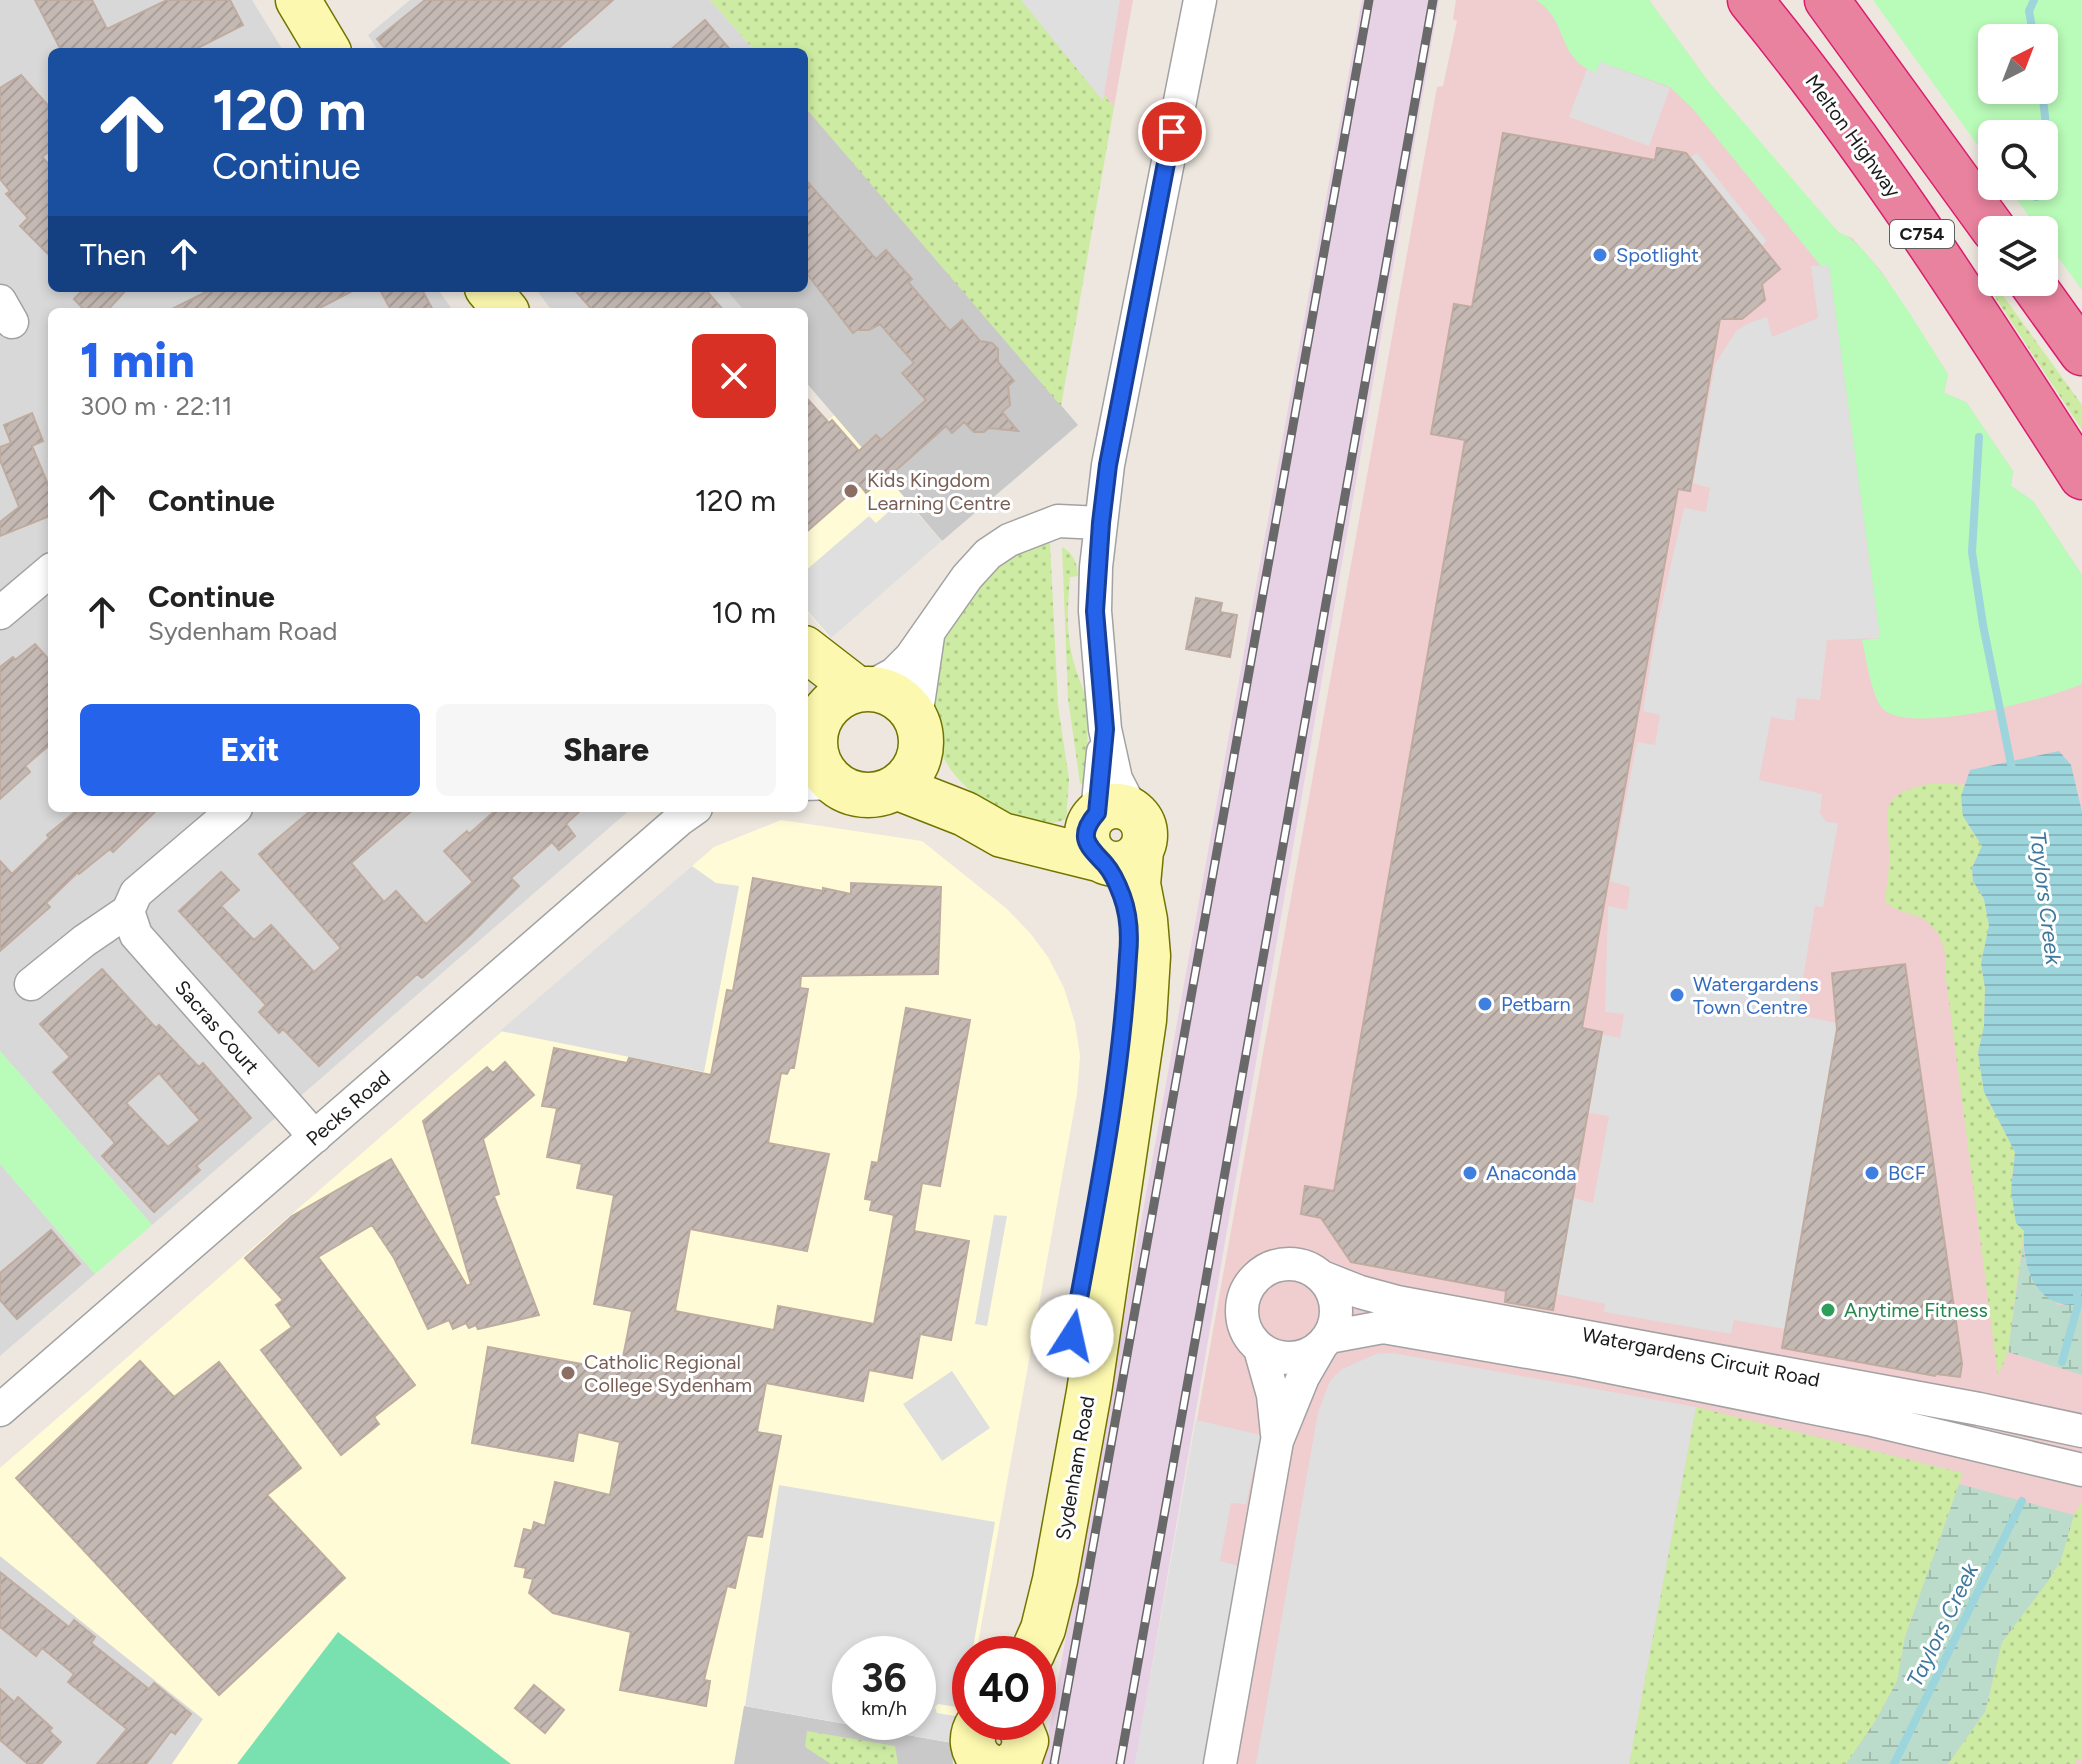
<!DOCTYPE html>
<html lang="en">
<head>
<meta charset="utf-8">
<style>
  :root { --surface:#fff; --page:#f6f6f6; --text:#222; --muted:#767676; --accent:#2563eb }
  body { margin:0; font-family:Figtree,sans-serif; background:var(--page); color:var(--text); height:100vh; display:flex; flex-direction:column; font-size:30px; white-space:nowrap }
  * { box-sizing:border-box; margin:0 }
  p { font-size:26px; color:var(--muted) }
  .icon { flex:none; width:44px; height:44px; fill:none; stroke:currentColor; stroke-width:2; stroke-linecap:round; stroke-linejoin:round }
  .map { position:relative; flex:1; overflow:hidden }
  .side { position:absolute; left:48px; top:308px; width:760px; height:504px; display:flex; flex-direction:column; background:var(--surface); border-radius:12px; box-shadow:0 4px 12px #0003 }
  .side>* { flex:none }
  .banner { position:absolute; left:48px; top:48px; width:760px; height:244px; border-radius:12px; box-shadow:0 4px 12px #0003; background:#1a4fa0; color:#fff; overflow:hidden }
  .needle { width:52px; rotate:42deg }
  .tools { position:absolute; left:1978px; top:24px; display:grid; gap:16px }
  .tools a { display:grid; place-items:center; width:80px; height:80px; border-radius:12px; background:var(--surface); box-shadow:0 4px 12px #0003; font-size:40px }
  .speed { position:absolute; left:832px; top:1636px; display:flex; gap:16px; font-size:40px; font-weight:700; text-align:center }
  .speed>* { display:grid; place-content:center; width:104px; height:104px; border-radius:50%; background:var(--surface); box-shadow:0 4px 12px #0003; line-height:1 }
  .speed small { font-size:20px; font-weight:400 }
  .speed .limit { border:12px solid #d22; background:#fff; color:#111 }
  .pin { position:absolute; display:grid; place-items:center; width:68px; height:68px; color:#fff; margin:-34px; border:4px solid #fff; border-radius:50%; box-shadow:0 2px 8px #0007 }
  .me { position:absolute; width:88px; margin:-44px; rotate:10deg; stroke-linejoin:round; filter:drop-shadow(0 0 6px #0008) }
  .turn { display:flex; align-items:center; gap:28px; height:168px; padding:0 32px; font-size:36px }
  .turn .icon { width:104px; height:104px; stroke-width:2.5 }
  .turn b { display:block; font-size:56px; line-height:68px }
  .then { display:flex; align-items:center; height:76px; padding:0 32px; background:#0003; gap:16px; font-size:30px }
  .round { display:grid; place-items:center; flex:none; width:84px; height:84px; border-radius:12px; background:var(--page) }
  .headline { display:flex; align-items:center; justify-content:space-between; height:136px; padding:0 32px }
  h1 { font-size:48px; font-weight:800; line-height:60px; color:var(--accent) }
  .action { display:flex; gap:16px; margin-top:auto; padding:16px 32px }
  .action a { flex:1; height:92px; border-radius:12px; background:var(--accent); color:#fff; font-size:32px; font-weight:800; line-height:92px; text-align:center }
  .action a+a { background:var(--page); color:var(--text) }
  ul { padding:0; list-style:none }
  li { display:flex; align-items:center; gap:24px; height:112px; padding:0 32px }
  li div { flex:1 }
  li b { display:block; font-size:30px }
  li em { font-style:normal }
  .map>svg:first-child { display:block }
</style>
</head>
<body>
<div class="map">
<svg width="2082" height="1764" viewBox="0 0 2082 1764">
  <defs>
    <pattern id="grass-dots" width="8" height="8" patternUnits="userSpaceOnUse" patternTransform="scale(2)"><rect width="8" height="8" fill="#cdeba2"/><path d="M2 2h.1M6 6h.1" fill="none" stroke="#afc98b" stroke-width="1.8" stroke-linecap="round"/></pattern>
    <pattern id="wetland-marsh" width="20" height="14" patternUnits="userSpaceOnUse" patternTransform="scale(2)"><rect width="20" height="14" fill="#bbdcca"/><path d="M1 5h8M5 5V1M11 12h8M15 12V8" fill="none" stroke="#a0bcad"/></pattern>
    <pattern id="water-rules" width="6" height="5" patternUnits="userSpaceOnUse" patternTransform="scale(2)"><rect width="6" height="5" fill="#9dd5dd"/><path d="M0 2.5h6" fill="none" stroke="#87b6bd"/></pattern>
    <pattern id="building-hatch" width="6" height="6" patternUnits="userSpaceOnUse" patternTransform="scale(2)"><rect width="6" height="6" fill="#c5b9b3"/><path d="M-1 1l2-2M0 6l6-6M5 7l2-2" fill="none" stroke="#a99e99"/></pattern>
  </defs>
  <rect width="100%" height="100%" fill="#ede7df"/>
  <!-- residential -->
  <path fill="#d9d8d8" d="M0 0H252L284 52H52V288H437L454 312H52V808H632L152 1225 0 1051Z
    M410 0H710L756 52H379L368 35Z
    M535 288H725L745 312H553Z
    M0 1164 95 1274 0 1356Z
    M0 1556 204 1720 172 1764H0Z"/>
  <!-- commercial -->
  <path fill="#f0cdcf" d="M1025 0H1133L1114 107Z
    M1456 0H1649L1708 81 1769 154 1839 233 1852 238 1881 271 1948 374 1944 393 1966 402 2013 471 2011 486 2033 501 2082 575V1764H1135L1437 87 1443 86 1457 21 1453 19Z"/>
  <!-- education -->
  <path fill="#fffbd7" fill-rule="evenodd" d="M834 415 942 541 829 637 804 608V441Z
    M781 820 922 841 1007 909 1030 933 1048 957 1064 988 1075 1023 1080 1056 1077 1094 976 1654H970L968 1697 958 1716 953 1743 745 1706 735 1764H172L203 1719 0 1556V1468L714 847ZM850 1654H918V1722H850Z"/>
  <!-- religious -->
  <path fill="#c9c9c9" d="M809 111 1078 425 942 541 804 380V312H745L725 288H804V116Z
    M744 1706 952 1743 953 1764H734Z"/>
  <!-- railway -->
  <path fill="#e7d1e5" d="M1362 0H1439L1135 1764H1043Z"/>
  <!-- grass -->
  <path fill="url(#grass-dots)" d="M710 0H1025L1114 107 1061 406 804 106V52H756Z
    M1989 276 2082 405V430L1984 280Z
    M1050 543 1058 706 1069 779 1066 819C1044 829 1016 820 996 808 966 791 945 770 935 737 933 729 929 721 929 713 928 704 933 692 934 683 937 671 938 659 941 647 955 600 1002 550 1050 543Z
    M1062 547C1074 553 1077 564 1078 576L1070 577C1066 625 1066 651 1086 695L1089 789 1080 783 1068 698Z
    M1933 783 1967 785C1954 809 1969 826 1982 846L1972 868 1973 881 1984 899 1989 926 1981 963 1985 988 1984 1026 1978 1053 1984 1092 2015 1152 2012 1177 2024 1231 2008 1352 1998 1376 1945 971C1949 952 1939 925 1919 917 1907 912 1894 911 1885 901 1886 888 1889 875 1889 862 1891 814 1870 795 1933 783Z
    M1696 1407 1963 1473 1905 1637 1897 1681 1876 1720 1846 1764H1629Z
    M2082 1501V1760L2077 1758 2075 1764H1948L1985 1712 2002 1642 2046 1584 2061 1560 2074 1515Z
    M807 1731 895 1746 898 1764H831L805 1747Z"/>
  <!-- wetland -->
  <path fill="url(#wetland-marsh)" d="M2023 1244C2025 1275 2037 1285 2058 1305L2082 1304V1375L2008 1352Z
    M1959 1484 2074 1515 2061 1560 2046 1584 2002 1642 1985 1712 1948 1764H1846L1876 1720 1897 1681 1905 1637Z"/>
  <!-- park -->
  <path fill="#b9fbb8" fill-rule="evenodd" d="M1536 0H1649L1708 81 1839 233C1867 237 1930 347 1948 374L1944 393 1966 402 2013 471 2011 486 2033 501 2082 575V684C2048 699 1914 735 1884 710 1872 700 1866 657 1862 640L1880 638 1829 266H1821L1693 109 1670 87 1600 62 1596 73C1555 57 1570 22 1536 0Z
    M1873 0H2082V290L2044 238V230H2039L2007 186H2044V134H1992V165ZM1992 38H2044V90H1992Z
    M0 1051 152 1225 95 1274 0 1164Z"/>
  <!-- pitch -->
  <path fill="#79e1af" d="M338 1632 511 1764H237Z"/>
  <!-- parking -->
  <path fill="#dfdfdf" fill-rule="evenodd" d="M1021 0H1120L1103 101Z
    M1600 62 1670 88 1649 146 1569 117 1587 69 1596 72Z
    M1697 153 1767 241 1762 245 1691 157Z
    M1811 266H1829L1880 638 1827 640 1820 700 1797 698 1794 721 1771 717 1759 780 1822 794 1820 813 1826 822 1838 823 1823 907 1815 906 1797 1015 1837 1023V1029L1785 1329 1734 1320 1731 1334 1604 1312 1605 1304 1557 1294 1573 1198 1593 1203 1609 1116 1589 1113 1602 1034 1620 1038 1624 1014 1605 1012 1608 906 1627 910 1630 887 1610 881 1637 742 1655 745 1660 715 1643 711 1657 625 1684 508 1706 512 1710 488 1693 483 1715 364 1736 331 1749 323 1767 317 1772 337 1818 318Z
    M904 498 942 541 831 638 804 607V572L869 516 876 523Z
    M692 866 716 883 739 886 704 1072 500 1031Z
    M994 1215 1007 1216 987 1326 975 1324Z
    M1393 1353 1696 1407 1629 1764H1256L1318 1412 1330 1381 1342 1369 1376 1354Z
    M952 1371 990 1428 942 1461 903 1404Z
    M1196 1420 1261 1435 1246 1504 1231 1503 1220 1561 1239 1566 1204 1764H1135Z
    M779 1485 995 1522 972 1654H970L963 1708 938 1704 935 1707 937 1713 955 1716 953 1743 745 1706ZM850 1654H918V1722H850Z"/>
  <!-- water -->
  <path fill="url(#water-rules)" d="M2059 751 2071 765 2082 812V1304C2038 1312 2021 1269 2024 1231L2016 1223 2011 1191 2015 1152 1984 1092 1978 1053 1984 1026 1985 988 1981 963 1989 926 1984 899 1973 881 1972 868 1982 846 1963 816 1961 796 1970 770Z"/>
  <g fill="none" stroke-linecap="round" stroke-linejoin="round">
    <!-- stream -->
    <path stroke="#9dd5dd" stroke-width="8" d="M2034 38 2029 11 2034 0
      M2042 90 2047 134 2044 152
      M2036 197 2038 186
      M1979 437 1972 552 1983 625 2012 769
      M2062 1362 2078 1305 2077 1294
      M1894 1764 2022 1501"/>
  </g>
  <!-- building -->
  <path fill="url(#building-hatch)" stroke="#bfaca1" stroke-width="2" fill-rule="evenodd" d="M35 0H92L107 29 167 0H230L243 25 190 52H62Z
    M425 0H613L554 52H388L377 39Z
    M705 20 732 52H668Z
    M21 75 52 110V149L42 157 52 168V258L20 226 28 218 6 194 10 191 0 179V88Z
    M1503 133 1655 160 1657 148 1686 153 1780 269 1762 284 1765 300 1742 319H1720L1690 491 1678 489 1582 1028 1602 1032 1553 1310 1505 1302 1506 1291 1351 1262 1321 1218 1301 1214 1305 1186 1334 1191 1465 440 1431 434 1454 304 1472 307Z
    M804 178 876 259 886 250 912 279 908 282 950 331 962 320 980 341 992 343 998 349V362L1014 381 1008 386 1010 405 1002 412 1018 431 989 428 984 432H974L964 422 952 433 946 426 892 474 890 472 866 493 860 485 804 534V395L829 423 832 420 859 451 876 435 881 440 926 400 902 373 914 363 880 324 869 330H857L853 333 804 270Z
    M85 288H128L106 312H86L74 299Z
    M214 288H358L312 312H166Z
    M379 288H421L434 312H392Z
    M573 288H704L725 312H594Z
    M32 413 43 441 32 446 52 494V515L0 536V522L19 507 0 460V447L11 443 4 425Z
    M1196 598 1222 603 1220 612 1237 615 1230 657 1186 649Z
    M35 644 52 663V743L25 766 30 772 0 799V667L13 657 15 660Z
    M80 808H159L113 852 110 849 79 874 78 872 46 903 50 907 0 951V861L12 874 49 838 47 835Z
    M314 808H415L351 863 384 902 396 891 426 924 473 882 444 851 467 831 469 834 498 808H583L566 824 575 836 559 850 552 842 511 878 519 886 470 935 422 978 417 974 319 1066 283 1029 279 1033 259 1012 266 1005 179 911 221 872 239 890 221 906 254 940 271 925 314 972 341 948 259 854Z
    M753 878 823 891V888L851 894V883L941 887 938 974 801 976 800 988 808 989 794 1068H790L787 1074 781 1073 768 1143 829 1154 807 1251 690 1229 675 1311 774 1330 778 1306 874 1324 894 1215 870 1210 872 1200 865 1199 872 1162 878 1163 906 1008 970 1020 940 1186 922 1183 914 1231 969 1241 951 1340 920 1334 912 1378 869 1370 863 1401 766 1383 757 1432 781 1436 762 1537 747 1535 735 1588 727 1586 704 1680 710 1681 706 1706 620 1690 631 1632 553 1613 529 1593 533 1579 524 1577 526 1568 515 1566 524 1529 532 1531 534 1522 545 1526 555 1482 610 1495 620 1442 578 1432 573 1461 472 1443 488 1347 620 1371 625 1347 632 1311 594 1304 614 1195 577 1188 582 1164 547 1157 557 1108 542 1106 554 1048 627 1063 629 1058 711 1075 727 990 733 991Z
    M1905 964 1962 1364 1960 1377 1936 1374 1935 1376 1782 1348 1837 1029 1832 973Z
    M102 969 156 1028 159 1025 199 1067 203 1063 251 1118 196 1166 200 1170 154 1212 102 1156 115 1143 53 1072 70 1057 40 1024ZM159 1073 200 1120 168 1147 126 1103Z
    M505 1062 534 1095 483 1139 499 1194 494 1196 539 1315 478 1329 476 1325 469 1328 466 1323 453 1329 449 1320 428 1329 394 1258 372 1225 318 1257 415 1385 374 1417 379 1424 341 1455 261 1350 292 1327 276 1305 283 1300 245 1258 292 1216 391 1159 467 1286 471 1284 423 1121 487 1067 493 1073Z
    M51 1230 80 1264 17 1319 0 1300V1273Z
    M140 1361 174 1397 219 1362 301 1468 267 1495 345 1578 219 1695 16 1478Z
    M0 1572 69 1627 74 1620 95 1637 91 1643 149 1689 154 1683 191 1714 175 1734 171 1731 146 1764H97L127 1729 68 1682 74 1674 42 1648 36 1656 0 1627Z
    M534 1685 564 1710 545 1733 515 1708Z
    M0 1689 14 1702 18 1697 52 1728 49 1731 61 1742 41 1764H28L0 1740Z"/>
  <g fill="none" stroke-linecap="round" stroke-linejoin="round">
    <defs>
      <path id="street" d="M0 301 12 322
        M0 613 52 569
        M868 688 894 674 911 657 967 577 988 554 1009 540 1058 521 1101 523
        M916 718 928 636
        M804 749 815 740
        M804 784 835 783
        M236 808 136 893 128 911 136 935 315 1137
        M1133 812 1116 779 1105 729 1095 611 1096 567 1108 465 1200 0
        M1097 813 1103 752
        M31 984 84 941 128 911
        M1242 1311a47 47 0 1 1 94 0a47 47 0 1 1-94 0Z
        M1322 1277 1360 1292 1397 1302 1979 1409 2082 1431
        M1329 1337 1383 1327 1580 1361 1868 1419 2082 1470
        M1260 1349 1273 1395 1277 1434
        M0 1410 679 820 696 808
        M1220 1764 1277 1441 1303 1377 1321 1346"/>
      <path id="secondary" d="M298 0 329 52
        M487 288 507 312
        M804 648 857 689
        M815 742a53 53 0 1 1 106 0a53 53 0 1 1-106 0Z
        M896 787 965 814 1002 835 1098 859
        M1087 835a29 29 0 1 1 58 0a29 29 0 1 1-58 0Z
        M1032 1654 1043 1629 1055 1580 1089 1392 1144 1020 1148 956 1145 920 1138 884 1141 851
        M979 1722C969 1737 971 1753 986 1764
        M1012 1764 1020 1758 1026 1741 1018 1722"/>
      <path id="highway" d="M1750 0C1873 150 1977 314 2082 477
        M1827 0 1994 230
        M2031 282 2082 353"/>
    </defs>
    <!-- street casing -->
    <use href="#street" stroke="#a2a2a2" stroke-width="35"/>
    <!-- secondary casing -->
    <use href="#secondary" stroke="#727400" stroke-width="47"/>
    <!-- highway casing -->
    <use href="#highway" stroke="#dc1c70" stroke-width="47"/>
    <!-- street -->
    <use href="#street" stroke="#fff" stroke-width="32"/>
    <!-- secondary -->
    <use href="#secondary" stroke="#fcf8af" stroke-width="44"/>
    <!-- highway -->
    <use href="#highway" stroke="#e9829f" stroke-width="44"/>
    <defs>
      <path id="rail" d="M1054 1764 1369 0
        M1120 1764 1433 0"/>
    </defs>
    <!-- rail casing -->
    <use href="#rail" stroke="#696969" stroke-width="9"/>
    <!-- rail -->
    <use href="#rail" stroke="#fff" stroke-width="6" stroke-dasharray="18" stroke-linecap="butt"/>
  </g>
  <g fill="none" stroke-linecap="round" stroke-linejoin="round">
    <defs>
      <path id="route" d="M1072 1336C1095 1210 1121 1084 1128 956 1130 936 1129 915 1122 896 1118 885 1112 872 1105 864 1088 846 1076 837 1097 813L1105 729 1095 611 1101 523 1108 465 1172 132"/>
    </defs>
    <!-- route casing -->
    <use href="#route" stroke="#184099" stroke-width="20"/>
    <!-- route -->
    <use href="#route" stroke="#2563eb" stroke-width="14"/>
  </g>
  <!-- markers -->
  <g fill="#3f7fe0" stroke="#fff" stroke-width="3">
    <circle cx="1600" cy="255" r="8"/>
    <circle cx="1677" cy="995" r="8"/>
    <circle cx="1485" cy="1004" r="8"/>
    <circle cx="1470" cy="1173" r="8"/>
    <circle cx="1872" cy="1173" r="8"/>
  </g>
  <g fill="#8d6e63" stroke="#fff" stroke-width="3">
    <circle cx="851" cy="491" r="8"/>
    <circle cx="568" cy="1373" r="8"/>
  </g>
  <circle fill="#2e9e5b" stroke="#fff" stroke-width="3" cx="1828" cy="1310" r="8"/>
  <g text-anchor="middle" stroke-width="6" stroke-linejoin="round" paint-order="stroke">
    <!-- shield labels -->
    <rect fill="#fff" stroke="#5f5f5f" stroke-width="2" x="1890" y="220" width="64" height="28" rx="6"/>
    <g font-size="18" font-weight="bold" fill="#1b1b1b">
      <text x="1922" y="240">C754</text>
    </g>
    <!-- street labels -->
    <g font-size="20" fill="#1b1b1b" stroke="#fff">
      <text transform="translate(1853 136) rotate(54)" y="7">Melton Highway</text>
      <text transform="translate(217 1027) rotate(49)" y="7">Sacras Court</text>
      <text transform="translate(348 1108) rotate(-41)" y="7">Pecks Road</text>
      <text transform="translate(1701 1357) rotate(11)" y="7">Watergardens Circuit Road</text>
      <text transform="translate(1075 1468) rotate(-80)" y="7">Sydenham Road</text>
    </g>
    <!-- shop labels -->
    <g font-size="20" fill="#366cbe" stroke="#fff" text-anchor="start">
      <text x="1616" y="262">Spotlight</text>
      <text x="1693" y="991">Watergardens<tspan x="1693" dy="23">Town Centre</tspan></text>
      <text x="1501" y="1011">Petbarn</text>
      <text x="1486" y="1180">Anaconda</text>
      <text x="1888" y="1180">BCF</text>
    </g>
    <!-- education labels -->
    <g font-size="20" fill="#785e54" stroke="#fff" text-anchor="start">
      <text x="867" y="487">Kids Kingdom<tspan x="867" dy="23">Learning Centre</tspan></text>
      <text x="584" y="1369">Catholic Regional<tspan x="584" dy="23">College Sydenham</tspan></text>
    </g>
    <!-- leisure labels -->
    <g font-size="20" fill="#27864d" stroke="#fff" text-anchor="start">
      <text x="1844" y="1317">Anytime Fitness</text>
    </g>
    <!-- water labels -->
    <g font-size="22" font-style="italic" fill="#3f789d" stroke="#fff">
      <text transform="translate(2046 898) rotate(83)" y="8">Taylors Creek</text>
      <text transform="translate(1942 1625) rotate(-64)" y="8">Taylors Creek</text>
    </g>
  </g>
</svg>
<div class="tools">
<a><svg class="needle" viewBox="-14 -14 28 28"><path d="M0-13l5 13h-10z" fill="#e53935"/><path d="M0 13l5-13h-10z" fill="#767676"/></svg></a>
<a><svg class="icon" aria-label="search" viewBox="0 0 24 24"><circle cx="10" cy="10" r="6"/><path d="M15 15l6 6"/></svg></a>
<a><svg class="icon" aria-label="layers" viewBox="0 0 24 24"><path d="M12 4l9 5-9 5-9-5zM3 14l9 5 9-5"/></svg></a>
</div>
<div class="speed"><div>36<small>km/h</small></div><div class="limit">40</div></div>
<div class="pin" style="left:1172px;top:132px;background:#d93025"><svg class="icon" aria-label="arrive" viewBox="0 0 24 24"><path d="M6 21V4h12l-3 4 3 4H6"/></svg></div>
<svg class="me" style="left:1072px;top:1336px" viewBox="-20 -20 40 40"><circle r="19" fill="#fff"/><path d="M0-13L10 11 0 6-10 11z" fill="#2563eb"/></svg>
<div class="banner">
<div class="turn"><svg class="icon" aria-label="ahead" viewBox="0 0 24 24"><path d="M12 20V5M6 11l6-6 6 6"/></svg><div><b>120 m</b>Continue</div></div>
<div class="then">Then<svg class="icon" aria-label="ahead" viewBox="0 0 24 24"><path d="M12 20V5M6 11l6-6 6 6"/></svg></div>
</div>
<section class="side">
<div class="headline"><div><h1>1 min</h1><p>300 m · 22:11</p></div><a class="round" style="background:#d93025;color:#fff"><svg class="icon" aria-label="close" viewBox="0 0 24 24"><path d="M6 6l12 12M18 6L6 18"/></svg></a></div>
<ul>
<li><svg class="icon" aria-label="ahead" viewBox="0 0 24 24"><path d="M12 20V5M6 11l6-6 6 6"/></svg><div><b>Continue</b></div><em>120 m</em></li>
<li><svg class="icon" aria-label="ahead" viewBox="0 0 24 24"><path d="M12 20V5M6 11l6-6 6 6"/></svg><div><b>Continue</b><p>Sydenham Road</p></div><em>10 m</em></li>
</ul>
<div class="action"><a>Exit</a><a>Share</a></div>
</section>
</div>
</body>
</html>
